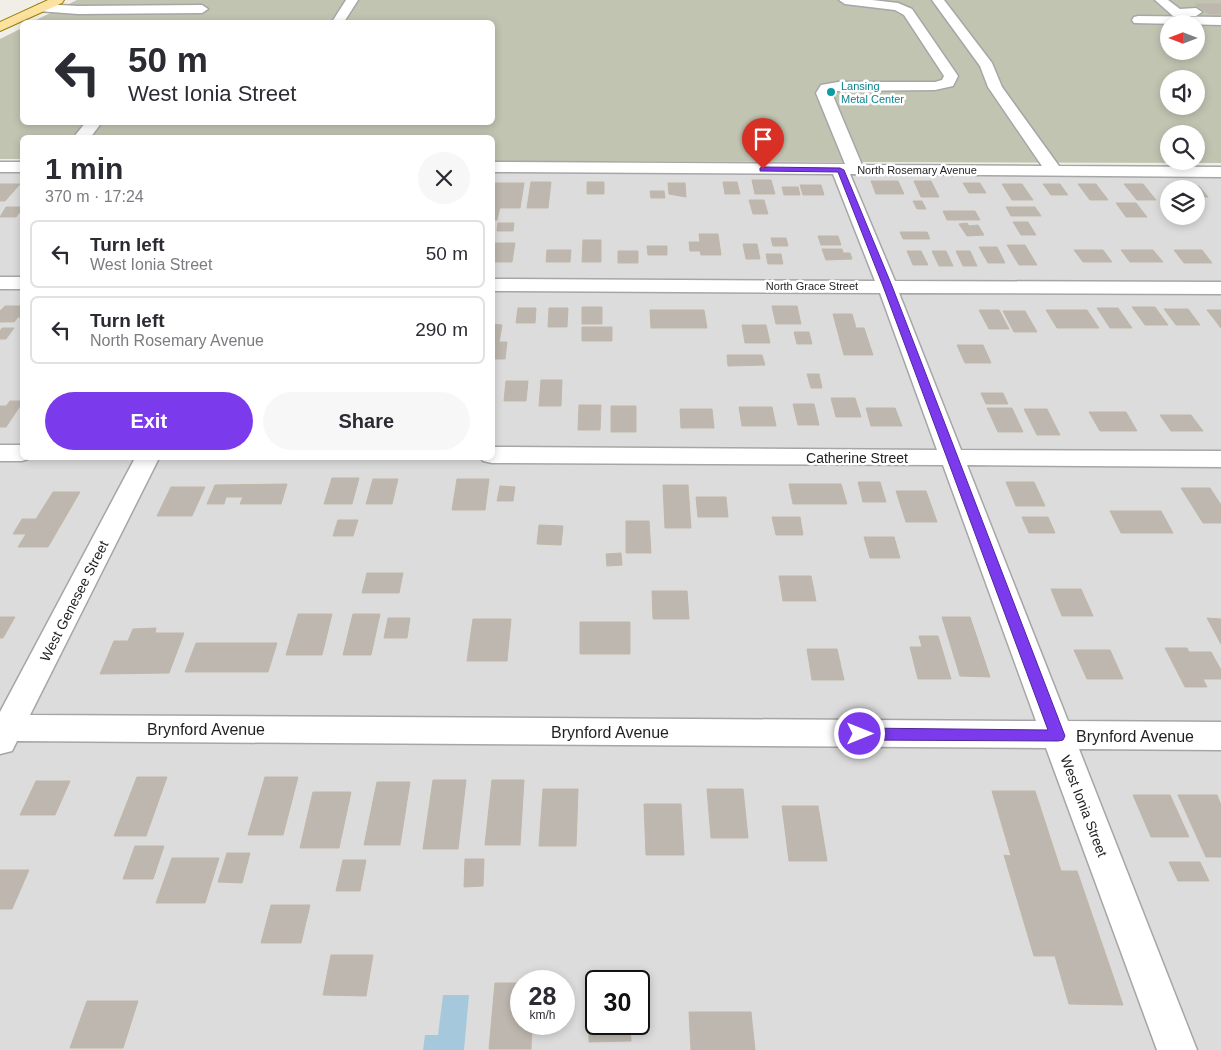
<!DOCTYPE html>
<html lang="en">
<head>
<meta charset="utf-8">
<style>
  :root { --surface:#fff; --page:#f7f7f7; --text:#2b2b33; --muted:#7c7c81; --line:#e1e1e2; --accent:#7c3aed }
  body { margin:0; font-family:Helvetica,sans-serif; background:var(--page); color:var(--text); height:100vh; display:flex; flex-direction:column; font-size:19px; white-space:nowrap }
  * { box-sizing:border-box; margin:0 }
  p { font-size:16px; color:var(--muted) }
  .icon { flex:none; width:28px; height:28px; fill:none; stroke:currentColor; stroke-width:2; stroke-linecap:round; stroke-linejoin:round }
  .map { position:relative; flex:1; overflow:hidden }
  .side { position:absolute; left:20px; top:135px; width:475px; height:325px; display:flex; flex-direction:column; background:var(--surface); border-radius:8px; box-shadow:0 2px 8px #0003 }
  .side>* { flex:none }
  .top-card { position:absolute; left:20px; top:20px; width:475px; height:105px; border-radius:8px; box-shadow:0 2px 8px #0003; background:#fff; color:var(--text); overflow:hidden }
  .needle { width:32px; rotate:270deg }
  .tools { position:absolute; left:1160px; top:15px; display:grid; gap:10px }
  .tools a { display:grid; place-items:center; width:45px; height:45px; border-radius:50%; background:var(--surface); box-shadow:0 2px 8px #0003; font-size:25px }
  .speed { position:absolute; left:510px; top:970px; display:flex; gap:10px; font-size:25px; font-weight:700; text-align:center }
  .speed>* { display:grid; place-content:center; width:65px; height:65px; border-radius:50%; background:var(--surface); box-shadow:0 2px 8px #0003; line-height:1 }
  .speed small { font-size:12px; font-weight:400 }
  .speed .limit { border:2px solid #111; border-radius:8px; background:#fff; color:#111 }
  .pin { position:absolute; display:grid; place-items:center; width:42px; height:42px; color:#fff; margin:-51px -21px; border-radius:50% 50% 50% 0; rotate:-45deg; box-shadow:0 0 5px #0007 }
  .pin .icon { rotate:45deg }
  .me { position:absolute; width:55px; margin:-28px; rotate:90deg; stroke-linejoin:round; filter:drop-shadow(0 0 4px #0008) }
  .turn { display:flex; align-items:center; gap:18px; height:105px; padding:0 25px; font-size:22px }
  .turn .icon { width:65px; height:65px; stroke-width:2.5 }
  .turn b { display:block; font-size:35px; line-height:42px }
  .round { display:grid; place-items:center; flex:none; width:52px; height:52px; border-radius:26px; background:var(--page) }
  .summary { display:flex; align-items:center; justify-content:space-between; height:85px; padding:0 25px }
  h1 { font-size:30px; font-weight:700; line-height:38px }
  .primary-button { display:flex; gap:10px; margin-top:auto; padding:10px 25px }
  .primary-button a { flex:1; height:58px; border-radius:30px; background:var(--accent); color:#fff; font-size:20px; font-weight:700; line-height:58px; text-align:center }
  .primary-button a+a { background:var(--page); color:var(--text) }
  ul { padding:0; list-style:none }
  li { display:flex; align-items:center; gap:15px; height:68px; margin:0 10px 8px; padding:0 15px; border:2px solid var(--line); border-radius:8px }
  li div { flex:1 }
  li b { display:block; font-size:19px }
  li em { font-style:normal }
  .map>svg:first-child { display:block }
</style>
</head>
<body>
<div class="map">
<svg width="1221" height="1050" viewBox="0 0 1221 1050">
  <rect width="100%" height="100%" fill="#f0eee6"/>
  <!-- residential -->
  <path fill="#dddcdc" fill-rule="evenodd" d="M0 167H22V458H492L493 168 1221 171V1050H0ZM1169 189H1196V216H1169ZM521 981H564V1024H521ZM596 981H639V1024H596Z"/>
  <!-- construction -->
  <path fill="#c1c4b1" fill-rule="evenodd" d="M77 0H1221V163L493 161 492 138H22V159H0V39L22 28V122H492V22H32ZM1169 24H1196V51H1169ZM1169 79H1196V106H1169ZM1169 134H1196V161H1169Z"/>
  <!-- water -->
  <path fill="#a6c8dd" d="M443 995H469L464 1050H423L425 1035H438Z"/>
  <!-- building -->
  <path fill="#bdb7af" stroke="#c1b7a8" d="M1195 4H1221V14H1209Z
    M752 180H771L775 194H755Z
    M871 181H898L904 194H876Z
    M914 181H931L939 197H921Z
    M531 182H551L548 208H527Z
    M587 182H604V194H587Z
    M723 182H737L740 194H725Z
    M492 183H505L497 220H492Z
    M505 183H524L520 208H500Z
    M668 183H685L686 197 669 194Z
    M963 183H980L986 193H969Z
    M0 184H20L5 201H0Z
    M1002 184H1022L1033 200H1012Z
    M1043 184H1060L1068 195H1051Z
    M1078 184H1096L1108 200H1090Z
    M1124 184H1143L1156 200H1137Z
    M800 185H821L824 195H803Z
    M1170 186H1199L1208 197H1196V189H1172Z
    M782 187H798L800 195H784Z
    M650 191H664L665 198H651Z
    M749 200H764L768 214H753Z
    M913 201H922L926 209H917Z
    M1116 203H1136L1147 217H1126Z
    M6 207H22V209L16 217H0Z
    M1006 207H1035L1041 216H1011Z
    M943 211H975L980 220H947Z
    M1013 222H1028L1036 235H1021Z
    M498 223H514L513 231H497Z
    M967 223 969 226 978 225 984 235 967 236 959 224Z
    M900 232H927L930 239H903Z
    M699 234H718L721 255H701L700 251H690L689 242H700Z
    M818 236H838L841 245H821Z
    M771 238H786L788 246H773Z
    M583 240H601V262H582Z
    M495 243H515L512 262H492Z
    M743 244H757L760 259H746Z
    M1007 245H1025L1037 265H1019Z
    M647 246H667V255H648Z
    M979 247H997L1005 263H988Z
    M822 249H842L843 253H850L852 259 826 260Z
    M547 250H571L570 262H546Z
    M1074 250H1103L1112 262H1083Z
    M1121 250H1153L1163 262H1130Z
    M1174 250H1202L1212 263H1184Z
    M618 251H638V263H618Z
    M907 251H921L928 265H913Z
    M932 251H946L953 266H939Z
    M956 251H970L977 266H963Z
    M766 254H781L783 264H768Z
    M5 306H22V317H18L14 322H0V311Z
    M772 306H797L801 324H776Z
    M582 307H602V324H582Z
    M1132 307H1155L1168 325H1145Z
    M518 308H536L535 323H516Z
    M549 308H568L567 327H548Z
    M1097 308H1118L1132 328H1110Z
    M1164 309H1188L1200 325H1176Z
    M650 310H704L707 328H651Z
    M979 310H999L1009 329H989Z
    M1046 310H1087L1099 328H1057Z
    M1207 310H1221V328Z
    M1003 311H1025L1037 332H1014Z
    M833 314H852L856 328H864L873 355H844Z
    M492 324 502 325 499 342H507L505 359H492V352H494L496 345H492Z
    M742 325H766L770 343H745Z
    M582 327H612V341H582Z
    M2 328H14L6 339H0V331Z
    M794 332H809L812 344H797Z
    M957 345H983L991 363H965Z
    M727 355H762L765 365 728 366Z
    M807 374H819L822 388H811Z
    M541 380H562L561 406H539Z
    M506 381H528L526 401H504Z
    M981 393H1003L1008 404H986Z
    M831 398H855L861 417H836Z
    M10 401H22V403L6 427H0V406H6Z
    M793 404H814L819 425H798Z
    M579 405H601L600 430H578Z
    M611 406H636V432H611Z
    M739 407H772L776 426H742Z
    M866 408H895L902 426H871Z
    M987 408H1012L1023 432H998Z
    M680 409H712L714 428H681Z
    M1024 409H1047L1060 435H1037Z
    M1089 412H1126L1137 431H1100Z
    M1160 415H1191L1203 431H1171Z
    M332 478H359L352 504H324Z
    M373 479H398L392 504H366Z
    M457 479H489L485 510H452Z
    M858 482H880L886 502H863Z
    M1006 482H1034L1045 506H1016Z
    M287 484 281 504H240L243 497H226L224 504H207L215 485Z
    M789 484H841L847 504H793Z
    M663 485H688L691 528H665Z
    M500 486 515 487 513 501H497Z
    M171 487H205L192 516H157Z
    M1181 488H1210L1221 505V523H1203Z
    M896 491H926L937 522H906Z
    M53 492H80L48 547H18L26 534H13L22 519H36Z
    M696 497H726L728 517H698Z
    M1110 511H1161L1173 533H1121Z
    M772 517H800L803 535H776Z
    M1022 517H1048L1055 533H1029Z
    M338 520H358L353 536H333Z
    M626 521H649L651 553H626Z
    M539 525 563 526 561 545 537 544Z
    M864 537H894L900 558H870Z
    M621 553 622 565 607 566 606 554Z
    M367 573H403L399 593H362Z
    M779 576H811L816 601H783Z
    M1051 589H1081L1093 616H1062Z
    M652 591H687L689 619H653Z
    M298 614H332L322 655H286Z
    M353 614H380L371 655H343Z
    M0 617H15L3 638H0Z
    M942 617H970L990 677 960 676Z
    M388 618H410L407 638H384Z
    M1207 618 1221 619V644Z
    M473 619H511L507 661H467Z
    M580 622H630V654H580Z
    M156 628 155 633H184L169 673 100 674 114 641H128L133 629Z
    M919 636H938L951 679H918L910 647H922Z
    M196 643H277L268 672H185Z
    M1165 648H1187L1189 652H1211L1221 670V679H1203L1207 687H1185Z
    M807 649H837L844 680H812Z
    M1074 650H1110L1123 679H1087Z
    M137 777H167L146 836H114Z
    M265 777H298L283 835H248Z
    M433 780H466L458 849H423Z
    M492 780H524L520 845H485Z
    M36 781H70L55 815H20Z
    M377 782H410L400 845H364Z
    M543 789H578L576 846H539Z
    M707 789H743L748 838H711Z
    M992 791H1035L1061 871H1077L1123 1005 1069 1004 1055 956H1034L1004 855 1011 856Z
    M313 792H351L339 848H300Z
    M1133 795H1170L1189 837H1151Z
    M1178 795H1217L1221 805V857H1206Z
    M644 804H681L684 855H646Z
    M782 806H818L827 861H789Z
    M135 846H164L153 879H123Z
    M227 853H250L242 883 218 882Z
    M172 858H219L205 903H156Z
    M465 859H484L483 886 464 887Z
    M343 860H366L360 891H336Z
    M1169 862H1200L1209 881H1178Z
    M0 870H29L12 909H0Z
    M271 905H310L301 943H261Z
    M331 955H373L366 996 323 995Z
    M495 983H521V1024H532L531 1049H489Z
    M87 1001H138L123 1048H70Z
    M589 1002H596V1024H630L631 1041 589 1042Z
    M689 1012H751L755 1050H691Z"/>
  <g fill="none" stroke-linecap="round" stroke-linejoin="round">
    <defs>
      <path id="minor" d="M346 0H358L344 22H332Z
        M839 0H872L898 3 912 9 958 76 953 86 935 90 831 91 862 165 1042 166 988 87 980 66 932 0H944L992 63 1002 87 1059 166 1221 167V177L850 174 895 281 1221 282V294L899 293 961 450 1221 451V467L967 465 1068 721 1221 722V750L1079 749 1197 1050H1157L1046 748 17 741 12 751 0 754V712L135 458H159L30 715 1036 721 943 465 492 463 483 461 481 458H492V447L937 450 880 293 492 291V279L875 281 833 174 492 172V162L845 164 816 93 821 85 838 82H935L942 80 944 76 904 15 895 10 845 4Z
        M1155 0H1168L1180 9 1196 8 1202 12 1196 16H1173Z
        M42 4 78 6 202 5 208 9 202 13 78 14 38 11 36 8 38 5Z
        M1138 16 1221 17V25L1134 23 1132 20 1134 17Z
        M86 122H102L90 138H73Z
        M0 162H22V172H0Z
        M0 277H22V289H0Z
        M0 445H22V458H31L22 461H0Z"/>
      <path id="major" d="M48 0H64L62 3 0 31V22Z"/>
    </defs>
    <!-- minor casing -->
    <use href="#minor" stroke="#a6a6a6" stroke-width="3"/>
    <!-- major casing -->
    <use href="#major" stroke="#997e01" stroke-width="2"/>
    <!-- minor -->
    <use href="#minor" fill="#fff" fill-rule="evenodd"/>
    <!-- major -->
    <use href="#major" fill="#fbe29f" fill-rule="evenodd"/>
  </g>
  <!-- route -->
  <path fill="#7c3aed" stroke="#51269a" d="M763 167 840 168 844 170 892 286 1065 736 1063 740 1058 741 860 740 855 738 853 734 855 730 860 728 1048 730 883 286 838 172 760 171V168Z"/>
  <!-- markers -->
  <circle fill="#0f9aa8" stroke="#fff" stroke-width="2" cx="831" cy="92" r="5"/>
  <g text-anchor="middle" stroke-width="5" stroke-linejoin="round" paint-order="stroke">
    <!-- far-culture labels -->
    <g font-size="11" fill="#0d838f" stroke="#fff" text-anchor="start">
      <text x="841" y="90">Lansing<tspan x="841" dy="13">Metal Center</tspan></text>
    </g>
    <!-- far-street labels -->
    <g font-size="11" fill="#1f1f1f" stroke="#fff">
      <text x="917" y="174">North Rosemary Avenue</text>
      <text x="812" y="290">North Grace Street</text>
    </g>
    <!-- street labels -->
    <g font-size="14" fill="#1f1f1f" stroke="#fff">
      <text x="857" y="463">Catherine Street</text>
      <text transform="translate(74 601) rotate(-63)" y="5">West Genesee Street</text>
      <text transform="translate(1084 806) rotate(69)" y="5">West Ionia Street</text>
    </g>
    <!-- near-street labels -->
    <g font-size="16" fill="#1f1f1f" stroke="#fff">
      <text x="206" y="735">Brynford Avenue</text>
      <text x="610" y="738">Brynford Avenue</text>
      <text x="1135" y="742">Brynford Avenue</text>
    </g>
  </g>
</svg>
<div class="tools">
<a><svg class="needle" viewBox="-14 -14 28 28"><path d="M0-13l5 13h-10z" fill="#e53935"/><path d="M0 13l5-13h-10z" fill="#7c7c81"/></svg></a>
<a><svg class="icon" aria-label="sound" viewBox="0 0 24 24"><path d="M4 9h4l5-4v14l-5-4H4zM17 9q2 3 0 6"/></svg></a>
<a><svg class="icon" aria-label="search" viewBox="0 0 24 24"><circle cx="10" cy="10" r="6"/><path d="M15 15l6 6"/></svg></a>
<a><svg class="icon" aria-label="layers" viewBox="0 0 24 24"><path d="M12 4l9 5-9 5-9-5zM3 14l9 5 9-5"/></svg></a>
</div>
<div class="speed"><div>28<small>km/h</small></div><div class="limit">30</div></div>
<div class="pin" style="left:763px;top:169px;background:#d93025"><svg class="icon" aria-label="arrive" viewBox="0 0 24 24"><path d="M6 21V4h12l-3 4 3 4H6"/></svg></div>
<svg class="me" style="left:860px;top:734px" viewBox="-20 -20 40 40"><circle r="17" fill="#7c3aed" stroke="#fff" stroke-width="3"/><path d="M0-11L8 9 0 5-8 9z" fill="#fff"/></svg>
<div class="top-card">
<div class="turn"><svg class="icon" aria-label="left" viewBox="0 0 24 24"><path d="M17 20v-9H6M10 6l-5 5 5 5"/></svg><div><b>50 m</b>West Ionia Street</div></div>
</div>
<section class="side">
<div class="summary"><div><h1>1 min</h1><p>370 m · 17:24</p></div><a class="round"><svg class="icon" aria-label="close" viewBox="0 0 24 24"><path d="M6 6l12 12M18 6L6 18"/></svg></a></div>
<ul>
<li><svg class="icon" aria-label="left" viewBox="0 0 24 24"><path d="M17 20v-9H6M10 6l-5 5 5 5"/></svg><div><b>Turn left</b><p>West Ionia Street</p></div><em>50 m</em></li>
<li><svg class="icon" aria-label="left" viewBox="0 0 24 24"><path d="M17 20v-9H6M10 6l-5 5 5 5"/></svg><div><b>Turn left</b><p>North Rosemary Avenue</p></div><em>290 m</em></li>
</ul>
<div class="primary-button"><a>Exit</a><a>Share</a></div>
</section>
</div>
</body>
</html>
